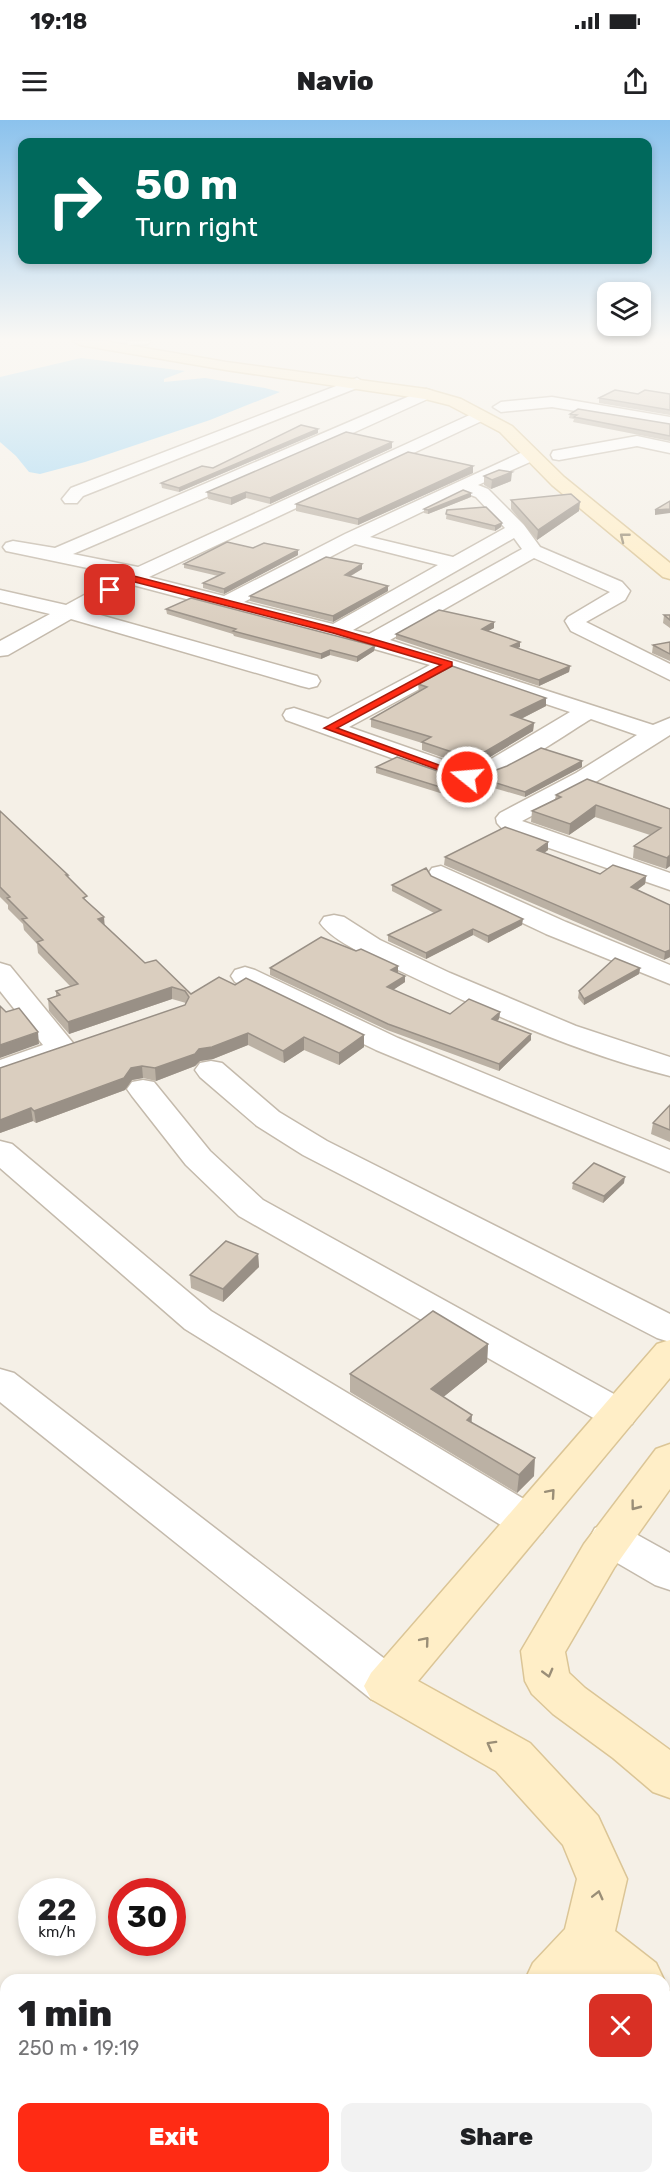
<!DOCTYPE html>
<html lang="en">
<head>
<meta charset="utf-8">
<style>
  :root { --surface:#fff; --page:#f2f2f2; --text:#202124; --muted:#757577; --accent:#ff2b14 }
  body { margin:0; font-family:Rubik,sans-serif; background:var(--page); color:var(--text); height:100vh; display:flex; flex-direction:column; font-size:22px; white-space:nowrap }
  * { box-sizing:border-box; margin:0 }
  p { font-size:20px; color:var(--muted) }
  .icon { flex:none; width:33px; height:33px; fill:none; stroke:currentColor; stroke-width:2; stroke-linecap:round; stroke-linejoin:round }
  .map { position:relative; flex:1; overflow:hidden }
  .drawer { position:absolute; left:0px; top:1854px; width:670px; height:210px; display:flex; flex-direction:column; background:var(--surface); border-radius:18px 18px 0 0; box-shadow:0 3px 9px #0003 }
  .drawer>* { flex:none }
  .banner { position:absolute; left:18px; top:18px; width:634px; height:126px; border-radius:12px; box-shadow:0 3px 9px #0003; background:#00695c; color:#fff; overflow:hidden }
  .tools { position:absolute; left:597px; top:162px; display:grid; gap:12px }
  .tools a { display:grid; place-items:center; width:54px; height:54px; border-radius:12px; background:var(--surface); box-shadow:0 3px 9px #0003; font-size:30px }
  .speed { position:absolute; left:18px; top:1758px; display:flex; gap:12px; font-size:30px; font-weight:700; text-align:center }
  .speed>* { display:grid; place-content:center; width:78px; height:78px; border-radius:50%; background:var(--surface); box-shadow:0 3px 9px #0003; line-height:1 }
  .speed small { font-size:15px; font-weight:400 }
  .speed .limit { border:9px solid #d22; background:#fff; color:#111 }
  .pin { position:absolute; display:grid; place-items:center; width:51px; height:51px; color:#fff; margin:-26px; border-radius:12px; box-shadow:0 3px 9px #0006 }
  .me { position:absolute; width:66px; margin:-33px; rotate:287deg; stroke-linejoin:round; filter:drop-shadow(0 0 4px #0008) }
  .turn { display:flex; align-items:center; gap:21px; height:126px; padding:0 18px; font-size:27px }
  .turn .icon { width:78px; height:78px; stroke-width:2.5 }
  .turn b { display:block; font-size:42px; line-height:51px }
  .round { display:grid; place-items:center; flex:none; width:63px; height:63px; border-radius:12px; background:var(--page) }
  .headline { display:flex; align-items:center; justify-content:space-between; height:102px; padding:0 18px }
  h1 { font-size:36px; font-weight:800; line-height:45px }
  .cta { display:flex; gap:12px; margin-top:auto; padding:12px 18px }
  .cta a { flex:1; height:69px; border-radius:12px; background:var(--accent); color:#fff; font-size:24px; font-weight:800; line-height:69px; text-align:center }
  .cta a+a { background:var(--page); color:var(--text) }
  .status { display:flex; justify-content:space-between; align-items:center; height:42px; padding:0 30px; background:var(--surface); direction:ltr }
  .status svg { height:16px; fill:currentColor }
  header { display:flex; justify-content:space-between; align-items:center; height:78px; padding:0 18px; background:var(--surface); font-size:27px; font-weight:800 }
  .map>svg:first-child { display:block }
</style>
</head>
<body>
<div class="status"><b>19:18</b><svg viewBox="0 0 49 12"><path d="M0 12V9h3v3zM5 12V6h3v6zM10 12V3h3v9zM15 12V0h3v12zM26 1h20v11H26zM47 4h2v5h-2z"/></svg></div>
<header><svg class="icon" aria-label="menu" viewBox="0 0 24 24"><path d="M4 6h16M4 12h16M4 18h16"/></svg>Navio<svg class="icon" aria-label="share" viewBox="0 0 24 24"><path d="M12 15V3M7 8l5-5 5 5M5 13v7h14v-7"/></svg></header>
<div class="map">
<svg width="670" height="2064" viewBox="0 0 670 2064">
  <rect width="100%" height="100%" fill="#f5f0e7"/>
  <!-- water -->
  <path fill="#a0d7f5" d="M81 238 185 251 164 259V262L205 258 265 268 280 272 210 300 85 342 40 354 29 352 16 336 0 322V257Z"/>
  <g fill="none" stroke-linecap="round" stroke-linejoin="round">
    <defs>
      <path id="street" d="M127 221H150L148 224 128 225Z
        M357 258 365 263 362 266 83 376 77 383H65L62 379 71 368Z
        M426 269 432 271 434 274 432 277 289 342 73 434 138 447 474 293H486L488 296 486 299 149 457 224 476 345 414 525 331H537L539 335 537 339 478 365 488 369 524 405 540 427 622 462 630 471 625 480 586 502 670 544V560L571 511 565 501 568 497 610 472 534 438 390 520 653 605 670 598V615L594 663 522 701 670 753V770L506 713 497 703 496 698 500 693 576 653 637 615 591 599C562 616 489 670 458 662L286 600 283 595 286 590 294 588 328 599 430 545 364 526 133 465 86 491 317 556 320 561 317 566 309 568 301 566 71 499 8 535 0 536V521L50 494 0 482V470L66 485 121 455 6 431 3 427 6 423 13 421 55 428ZM463 372 476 377 505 408 453 437 370 417ZM514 418 522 429 369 514 353 510ZM355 424 438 445 333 504 244 482ZM451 552 570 592 476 648 469 649 349 607Z
        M552 277 670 297V307L552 287 501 292 493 287 501 282Z
        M637 316 670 323V333L637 326 559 340 553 339 551 335 553 331 559 330Z
        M441 746 566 802 670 845V864L546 814 432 760 428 754 432 748Z
        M334 795 344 797 380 820 450 853 576 906 670 937V956C577 933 484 891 398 850 375 839 334 823 320 803L324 797Z
        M0 843 10 846 73 923 77 929 73 935 0 959V940L43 925 0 871Z
        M245 847 255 850 398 918 670 1030V1052L376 930 235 862 231 856 235 850Z
        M211 941 222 943 279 992 327 1021 670 1194V1222L657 1218 303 1035 257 1006 200 957 195 950 200 943Z
        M143 960 154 962 210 1031 263 1080 632 1284 638 1294 632 1304 618 1308 604 1304 239 1096 186 1045 132 976 127 969 132 962Z
        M0 1021 12 1024 211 1191 542 1390 548 1401 542 1412 527 1417 512 1412 185 1209 0 1048Z
        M0 1249 14 1253 403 1553 410 1566 403 1579 387 1585 371 1579 0 1282Z
        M610 1403 625 1408 670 1433V1470L655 1465 595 1430 589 1419 595 1408Z"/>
      <path id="secondary" d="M73 221H104L226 242 426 269 461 279 512 306 564 357 670 443V459L663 457 552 365 500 312 449 285 425 279 226 250 80 225Z
        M670 1220V1258L418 1561 530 1623 598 1696 627 1759 615 1811 656 1843 664 1860H597L590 1854 585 1860H525L533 1843 565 1809 577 1759 563 1725 496 1651 371 1579 364 1566 371 1553 657 1224Z
        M670 1324V1369L614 1448 565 1532 569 1553 585 1568 670 1630V1678L653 1672 613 1638 553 1594 532 1574 525 1561 521 1531 584 1424 656 1329Z
        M670 1871V1925L664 1927V1873Z
        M333 2058H392L390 2064H331Z
        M491 2058H550L548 2064H489Z"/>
    </defs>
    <!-- street casing -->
    <use href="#street" stroke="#c4baac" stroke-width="3"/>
    <!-- secondary casing -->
    <use href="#secondary" stroke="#dbc596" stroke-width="3"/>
    <!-- street -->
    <use href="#street" fill="#fff" fill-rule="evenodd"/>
    <!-- secondary -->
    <use href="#secondary" fill="#ffeec7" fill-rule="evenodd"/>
  </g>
  <!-- wall -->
  <path fill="#bbb1a4" d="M638 274H670V295L599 283V278Z
    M570 294 670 304V321L573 302 574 299 569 298Z
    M318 309V313L179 372 162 368 161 363 213 348Z
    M392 328 270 384 246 378 231 385 208 379 207 372Z
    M473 346V353L358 405 296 391V384Z
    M484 356 511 361 491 369 484 365Z
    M471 377 428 394 424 393V389Z
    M511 380 579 391 537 420 511 389Z
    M447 390 502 403 501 407 495 411 446 399Z
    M253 428 298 430V435L224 474 203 468V463L218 456 184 448V444Z
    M362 444V449L351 456 388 471 333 502 250 481V476Z
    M166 489 375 526 374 531 357 542 330 535 321 539 234 516 233 514 167 494Z
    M664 495H670V508L663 503Z
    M494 502V508L488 511 520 522V527L517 528 570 546 569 552 539 566 396 519V514Z
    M670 522V541L652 533 653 525Z
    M418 564 546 578V586L521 599 534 603 533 611 475 646 469 647 422 630V623L371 607V599L419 572Z
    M582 641V647L525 677 477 663V657Z
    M376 647 454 663 440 673 376 653Z
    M556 675 670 689V746L666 749 633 738 634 726 650 715 595 697 569 715 531 702 532 691 555 679Z
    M0 691 68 755 69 758 105 805 145 843 191 874 235 865 364 915V927L339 945 304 930 284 943 248 925 213 939 200 941 195 946 156 961 143 958 132 960 125 970 36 1003 33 1001 0 1013V948L185 885 186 883 172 879 69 914 49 891 48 879 56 876V871L70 866 38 833 37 824 24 810 23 804 8 789V785L0 777Z
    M548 722V730L544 733 600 754 646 756 645 764 637 770 670 785V837L664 840 444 745 445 737Z
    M431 756 522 805 488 823 473 815 426 839 388 821V815L434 793 392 771V765Z
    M356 831 398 846V853L405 862 393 870 450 894 500 892 499 899 497 901 531 920 499 951 387 910 270 855V848Z
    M640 848 639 854 584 885 578 878 579 871Z
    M670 985V1022L651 1014 653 1003Z
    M573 1063H624L603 1083 572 1069Z
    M258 1134 259 1147 223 1182 191 1168 190 1155Z
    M488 1224 487 1242 443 1277 534 1356 517 1373 350 1272V1254Z"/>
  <!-- shaded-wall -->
  <path fill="#999086" d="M318 309V313L179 372V368Z
    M392 322V328L270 384V378Z
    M473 346V353L358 405V399Z
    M512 352 511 361 491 369 492 360Z
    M246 372V378L231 385V378Z
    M471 373V377L428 394V390Z
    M580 382 579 391 537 420 538 410Z
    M670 389V393L655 395V390Z
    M502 403 501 407 495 411V406Z
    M298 430V435L224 474V469Z
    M362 444V449L345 459V455Z
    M388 466V471L333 502V496Z
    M494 502V508L482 514V509Z
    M520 522V527L510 531 511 526Z
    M375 526 374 531 357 542V537Z
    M330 530V535L321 539V534Z
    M570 546 569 552 539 566V560Z
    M546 578V586L511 604V595Z
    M534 603 533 611 475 646 469 647 470 638Z
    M582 641V647L525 677V672Z
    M455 657 454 663 440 673V667Z
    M596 685 595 697 569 715 570 704Z
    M548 722V730L537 738V730Z
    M670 735V746L666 749 667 738Z
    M646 756 645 764 630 775 631 767Z
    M104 797 105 809 98 799Z
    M523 799 522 805 488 823V816Z
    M473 809V815L426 839V833Z
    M670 830V837L664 840 665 832Z
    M398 846V853L391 850Z
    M640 848 639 854 584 885V879Z
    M405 856V862L387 874V867Z
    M172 867V879L69 914 68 902Z
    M500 892 499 899 491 905 492 899Z
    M38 912 39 924 0 938V925Z
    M248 913V925L213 939 200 941 195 946 156 961 155 948 199 929Z
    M531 914V920L499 951V944Z
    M364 915V927L339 945V933Z
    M304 917V930L284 943 283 931Z
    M142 946 143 958 132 960 125 970 36 1003 34 991 131 948Z
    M31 988 33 1001 0 1013V1000Z
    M625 1057 624 1063 603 1083 604 1076Z
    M258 1134 259 1147 223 1182V1169Z
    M488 1224 487 1242 431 1287V1269Z
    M472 1295 471 1313 467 1300Z
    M535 1338 534 1356 517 1373 519 1355Z"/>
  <!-- building -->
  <path fill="#dacebf" stroke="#999086" stroke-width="1.5" d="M615 270 638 274 645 270 670 274V290L599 278Z
    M578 289 670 304V316L574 297 577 295 570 294Z
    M301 305 318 309 179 368 161 363 202 346 213 348Z
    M346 312 392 322 270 378 246 372 231 378 207 372Z
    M408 332 473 346 358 399 296 384Z
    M499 350 512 352 492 360 484 356Z
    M463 370 471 373 428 390 424 389Z
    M571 374 580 382 538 410 511 380Z
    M670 381V389L655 390Z
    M486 387 502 403 495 406 446 394 447 390Z
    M227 422 253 428 264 423 298 430 224 469 203 463 224 453 184 444Z
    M326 437 362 444 345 455 388 466 333 496 250 476Z
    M191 478 375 526 357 537 330 530 321 534 233 511 236 509 166 489Z
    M439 490 494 502 482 509 520 522 511 526 570 546 539 560 396 514Z
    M664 495H670V500Z
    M670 522V534L653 525Z
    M452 546 546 578 511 595 534 603 476 637 470 638 422 622 431 617 371 599 427 567 418 564Z
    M541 628 582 641 525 672 477 657 507 646Z
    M397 637 455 657 440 667 376 647Z
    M587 659 670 689V735L667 738 634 726 661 708 596 685 570 704 532 691 561 677 556 675Z
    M0 691 68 755H66L87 776 83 778 104 797 98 799 145 843 156 840 191 874 219 857 235 865 246 858 364 915 339 933 304 917 283 931 248 913 212 927 199 929 195 934 155 948 142 946 131 948 124 958 34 991 31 988 0 1000V948L185 885 189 877 185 871 172 867 68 902 48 879 60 875 56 871 78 864 37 822 43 820 22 799 27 798 7 778 10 777 0 767Z
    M505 707 548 722 537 730 600 754 613 745 646 756 631 767 670 785V830L665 832 445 737Z
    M426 748 431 756 523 799 488 816 473 809 426 833 388 815 441 790 392 765Z
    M321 817 356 831 361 829 398 846 391 850 405 856 387 867 450 894 469 879 500 892 492 899 531 914 499 944 388 904 270 848Z
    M615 838 640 848 584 879 579 871Z
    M0 886 6 892 19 888 38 912 0 925Z
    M670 985V1010L653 1003Z
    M594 1043 625 1057 604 1076 573 1063Z
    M226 1121 258 1134 223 1169 190 1155Z
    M433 1191 488 1224 431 1269 472 1295 467 1300 535 1338 519 1355 350 1254Z"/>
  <!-- one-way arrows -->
  <defs><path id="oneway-chevron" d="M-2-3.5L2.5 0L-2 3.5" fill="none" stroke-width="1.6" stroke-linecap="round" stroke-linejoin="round" transform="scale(1.5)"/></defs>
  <g stroke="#9a8e77">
    <use href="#oneway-chevron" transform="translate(624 417) rotate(-142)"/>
    <use href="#oneway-chevron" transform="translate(551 1373) rotate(-49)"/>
    <use href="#oneway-chevron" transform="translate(635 1386) rotate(127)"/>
    <use href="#oneway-chevron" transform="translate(425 1521) rotate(-50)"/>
    <use href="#oneway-chevron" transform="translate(548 1553) rotate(75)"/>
    <use href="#oneway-chevron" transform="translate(491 1625) rotate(-151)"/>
    <use href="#oneway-chevron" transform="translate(598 1775) rotate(-76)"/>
  </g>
  <!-- sky -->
  <linearGradient id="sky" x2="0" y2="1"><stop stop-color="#8bc2ed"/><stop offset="0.43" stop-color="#faf8f4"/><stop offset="1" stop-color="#faf8f4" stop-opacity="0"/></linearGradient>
  <rect width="670" height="510" fill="url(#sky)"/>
  <!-- route -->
  <path fill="#ff2b14" stroke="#a61c0d" stroke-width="1.5" d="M130 455 339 509 452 542V546L337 608 472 657 463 659 324 608 441 545 333 513 131 461 112 471 105 470Z"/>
</svg>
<div class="tools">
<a><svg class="icon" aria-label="layers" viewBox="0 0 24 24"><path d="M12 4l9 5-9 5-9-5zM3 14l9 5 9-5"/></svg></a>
</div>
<div class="speed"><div>22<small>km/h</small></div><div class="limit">30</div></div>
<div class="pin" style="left:110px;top:470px;background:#d93025"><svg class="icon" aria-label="arrive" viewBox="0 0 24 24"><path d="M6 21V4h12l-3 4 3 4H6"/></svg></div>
<svg class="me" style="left:467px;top:657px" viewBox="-20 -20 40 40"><circle r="17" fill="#ff2b14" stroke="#fff" stroke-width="3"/><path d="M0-11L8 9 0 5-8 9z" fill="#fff"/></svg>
<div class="banner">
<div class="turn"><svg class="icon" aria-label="right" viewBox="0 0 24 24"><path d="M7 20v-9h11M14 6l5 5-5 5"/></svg><div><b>50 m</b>Turn right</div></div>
</div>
<section class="drawer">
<div class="headline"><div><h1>1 min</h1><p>250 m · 19:19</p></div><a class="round" style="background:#d93025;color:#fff"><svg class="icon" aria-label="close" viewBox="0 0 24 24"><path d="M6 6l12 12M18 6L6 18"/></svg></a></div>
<div class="cta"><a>Exit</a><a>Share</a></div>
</section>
</div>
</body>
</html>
